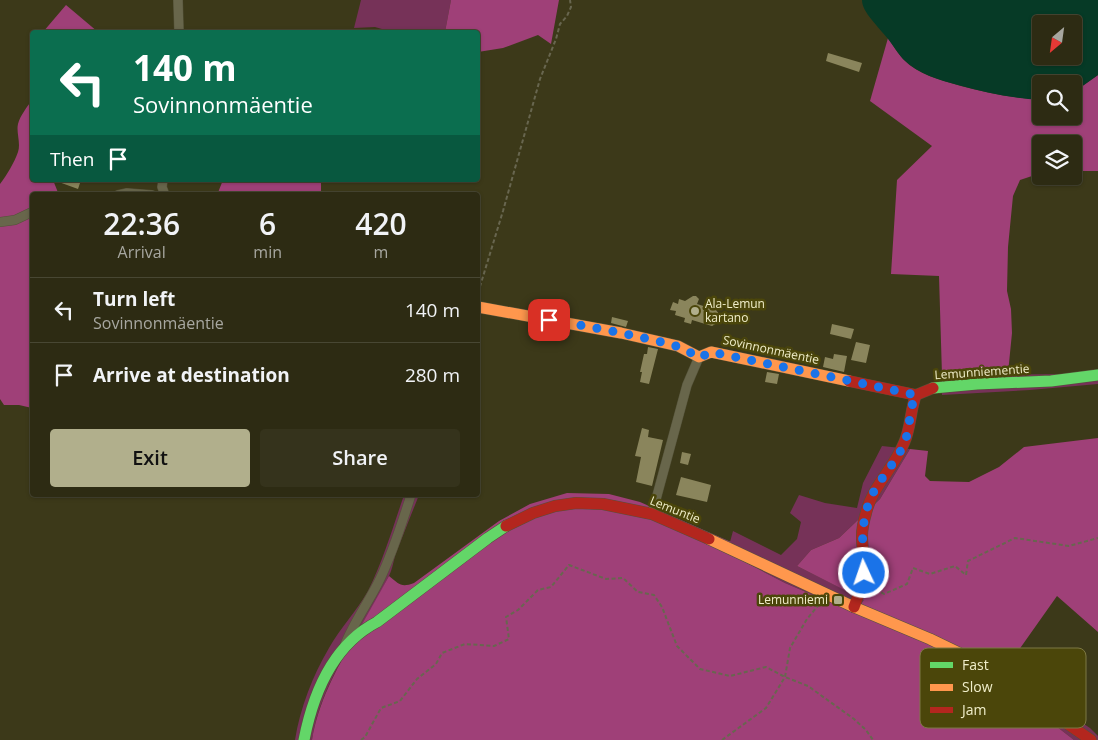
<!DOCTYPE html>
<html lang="en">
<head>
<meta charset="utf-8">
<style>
  :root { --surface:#2d2b13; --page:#35331c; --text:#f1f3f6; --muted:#a7a7a0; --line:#484733; --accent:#b1af8c }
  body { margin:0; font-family:"Open Sans",sans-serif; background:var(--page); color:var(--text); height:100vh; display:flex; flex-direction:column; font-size:19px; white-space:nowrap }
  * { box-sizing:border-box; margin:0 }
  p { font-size:16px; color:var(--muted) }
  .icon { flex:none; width:28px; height:28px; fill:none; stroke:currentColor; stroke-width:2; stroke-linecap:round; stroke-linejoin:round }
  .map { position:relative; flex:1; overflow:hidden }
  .details { position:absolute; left:30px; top:192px; width:450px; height:305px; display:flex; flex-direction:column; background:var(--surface); border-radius:5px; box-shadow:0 1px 4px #0004,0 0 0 1px var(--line) }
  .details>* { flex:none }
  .top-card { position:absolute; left:30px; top:30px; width:450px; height:152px; border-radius:5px; box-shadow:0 1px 4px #0004,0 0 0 1px var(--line); background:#0b6e4f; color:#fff; overflow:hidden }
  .needle { width:32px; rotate:209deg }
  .fabs { position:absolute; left:1032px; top:15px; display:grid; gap:10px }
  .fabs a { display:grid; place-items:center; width:50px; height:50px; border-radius:5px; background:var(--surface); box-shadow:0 1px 4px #0004,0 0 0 1px var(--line); font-size:25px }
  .pin { position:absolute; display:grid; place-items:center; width:42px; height:42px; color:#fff; margin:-21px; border-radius:10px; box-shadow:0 2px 8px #0006 }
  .me { position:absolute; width:55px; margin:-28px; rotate:357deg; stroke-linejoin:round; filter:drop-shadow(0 0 4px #0008) }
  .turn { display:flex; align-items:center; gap:18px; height:105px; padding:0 20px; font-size:22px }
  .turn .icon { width:65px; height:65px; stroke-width:2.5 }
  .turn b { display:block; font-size:35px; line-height:42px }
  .then { display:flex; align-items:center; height:48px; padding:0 20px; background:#0003; gap:10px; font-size:19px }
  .eta { display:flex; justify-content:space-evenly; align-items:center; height:85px; text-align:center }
  .eta b { font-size:30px; font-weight:600; line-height:35px }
  .primary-button { display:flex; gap:10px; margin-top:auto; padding:10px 20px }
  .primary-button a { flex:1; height:58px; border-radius:5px; background:var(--accent); color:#111; font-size:20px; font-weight:600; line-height:58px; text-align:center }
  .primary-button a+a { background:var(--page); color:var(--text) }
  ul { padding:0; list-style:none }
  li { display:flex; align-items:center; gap:15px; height:65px; padding:0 20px; border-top:1px solid var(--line) }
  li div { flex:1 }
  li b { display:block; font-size:19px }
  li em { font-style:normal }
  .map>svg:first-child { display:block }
</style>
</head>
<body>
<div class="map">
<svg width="1098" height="740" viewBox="0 0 1098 740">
  <rect width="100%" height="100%" fill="#3c3919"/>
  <!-- green -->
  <path fill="#763258" d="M361 0H451L445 32H392L375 27 354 28Z
    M1098 370V384L1030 390 942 395V375L1076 374Z
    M882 446 910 449 880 499 839 538 811 550 797 566 865 600 855 613 785 583 727 553 733 531 781 555 797 539 801 522 790 513 799 495 825 503 857 508 863 483Z
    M404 495H419C411 515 403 535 395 556 393 563 392 571 388 578 362 631 321 680 312 740H295C300 708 313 675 329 648 340 628 357 611 368 591 383 561 393 527 404 495Z
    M1004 671 1090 728 1098 736V740H1074L1003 685Z"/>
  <!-- forest -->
  <path fill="#9f4078" d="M451 0H559L551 44 538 35 503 48 478 52V32H445Z
    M66 5 98 32H43Z
    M888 38C893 45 898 54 904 60 919 75 941 80 961 86 987 93 1014 98 1041 100V116H1074V92L1098 75V171H1074V144H1041V173L1020 180 1013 196 1008 247 1007 291 1011 309 1012 333 1008 373 942 375 939 276 891 274 897 180 932 146 870 101Z
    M32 100V180H53L59 195H32V408L19 405H4L0 399V184C7 175 14 163 18 152 21 143 16 132 18 124 20 116 27 107 32 100Z
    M223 180H316L321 182V195H217Z
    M1098 438V632L1057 596 1004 671 1003 685 1074 740H312C318 703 336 669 355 637 366 617 378 596 389 576 399 584 401 588 414 583L499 521 530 504 567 493 609 494 640 502 731 542 728 553 785 583 855 613 864 600 797 566 811 550 839 538 880 499 910 449 928 451 925 476 930 481 969 482 999 467 1024 447Z"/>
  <!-- water -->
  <path fill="#063a26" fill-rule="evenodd" d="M862 0H1098V75L1074 92V84H1041V100C1013 98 986 93 958 85 939 80 918 74 903 59 896 51 890 40 882 32 875 23 862 11 862 0ZM1041 24H1074V56H1041Z"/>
  <!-- building -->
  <path fill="#8a855c" d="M828 53 862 63 859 72 826 61Z
    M57 180H81L78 189 56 181Z
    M693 296H696L699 299 697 304 716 310 719 314 717 323 712 326 692 320 691 324 684 322 685 318 675 315 676 311 670 310 673 302 678 304 679 299 685 301Z
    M612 317 628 321 626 327 611 323Z
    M832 324 854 329 851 339 830 334Z
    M856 342 870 345 866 363 851 360Z
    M648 347 658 349 649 384 640 382 642 372H640L644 354H647Z
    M834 354 847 356 844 372 823 367 825 357 833 359Z
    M767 372 779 374 777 384 765 382Z
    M642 428 649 430 648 437 663 440 652 486 636 482 641 457 635 456Z
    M682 452 691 454 688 465 680 463Z
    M681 477 711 485 707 502 676 495Z"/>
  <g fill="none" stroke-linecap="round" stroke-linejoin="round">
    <defs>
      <path id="street" d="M178 0 179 32
        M163 180 162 187 165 195
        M118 195 127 193 152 195
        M0 222 15 220 32 212
        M652 514 687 385 699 357
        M344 647C353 623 369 602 380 579 393 552 402 523 411 495"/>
      <path id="fast" d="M933 388 977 384 1051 381 1098 375
        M304 740C313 694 333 645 377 622L488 538 506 526"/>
      <path id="slow" d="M478 307 621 333 678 346 699 357 711 352 849 381
        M709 539 854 607 930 639 961 654 1027 696"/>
      <path id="jam" d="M849 381 916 395
        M506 526 533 513 555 506 576 503 603 504 652 514 709 539
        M854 607C858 596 862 586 864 574 865 562 862 548 862 536 862 529 864 520 866 513 872 487 894 468 904 443 911 428 910 411 916 395L933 388
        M1027 696 1091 740"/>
    </defs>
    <!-- street casing -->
    <use href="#street" stroke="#545239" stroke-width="10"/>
    <!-- fast casing -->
    <use href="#fast" stroke="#545239" stroke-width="12"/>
    <!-- slow casing -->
    <use href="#slow" stroke="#545239" stroke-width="12"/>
    <!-- jam casing -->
    <use href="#jam" stroke="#545239" stroke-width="12"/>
    <!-- path -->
    <path stroke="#68664f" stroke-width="2" stroke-dasharray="4 2.5" stroke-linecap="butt" d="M478 293 503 211 540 79 556 39 560 24 567 16 571 7 570 0
      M872 584 873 587 884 594 907 584 913 568 930 574 955 566 966 575 968 561 1015 538 1069 546 1098 538
      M361 740 365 737 381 708 400 701 417 679 436 664 442 653 465 644 494 646 509 639 506 617 518 610 538 590 551 587 569 565 606 579 623 578 638 592 654 595 662 607 677 646 700 669 730 676 766 667 785 677 808 686 854 719 866 730 873 740
      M722 740 766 708 785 677 790 648 807 619 821 602"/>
    <!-- street -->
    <use href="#street" stroke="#68664b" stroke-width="9"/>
    <!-- fast -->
    <use href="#fast" stroke="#63d668" stroke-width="11"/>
    <!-- slow -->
    <use href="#slow" stroke="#ff974d" stroke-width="11"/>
    <!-- jam -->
    <use href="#jam" stroke="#b3261e" stroke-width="11"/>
  </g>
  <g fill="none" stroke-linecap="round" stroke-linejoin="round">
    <!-- route -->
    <path stroke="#1a73e8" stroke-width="9" stroke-dasharray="0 16.2" d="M549 320C581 325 613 331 644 338 665 343 681 345 699 358L711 352 846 380 916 395C914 399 913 402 912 406 909 419 909 432 904 444 896 462 882 476 873 493 860 519 862 546 864 573"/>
  </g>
  <!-- markers -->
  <g fill="#b1af8c" stroke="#4b460a" stroke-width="2">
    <circle cx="695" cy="311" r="5"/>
    <rect x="833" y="595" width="10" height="10" rx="2.5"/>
  </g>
  <g text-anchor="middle" stroke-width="5" stroke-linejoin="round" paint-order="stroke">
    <!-- poi labels -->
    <g font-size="12" fill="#f0eeca" stroke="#4b460a" text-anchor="start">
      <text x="705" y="308">Ala-Lemun<tspan x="705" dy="14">kartano</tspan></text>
      <text x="828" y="604" text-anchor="end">Lemunniemi</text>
    </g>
    <!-- street labels -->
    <g font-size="12" fill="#f0eeca" stroke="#4b460a">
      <text transform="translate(771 350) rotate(12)" y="4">Sovinnonmäentie</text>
      <text transform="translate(982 372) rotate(-4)" y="4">Lemunniementie</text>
      <text transform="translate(675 510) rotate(22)" y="4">Lemuntie</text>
    </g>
  </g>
  <!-- legend -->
  <rect x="920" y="648" width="166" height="80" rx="8" fill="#4b460a" stroke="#7d7844" stroke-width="1"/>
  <rect x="930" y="662" width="23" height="6" fill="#63d668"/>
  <rect x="930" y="684" width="23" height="7" fill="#ff974d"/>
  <rect x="930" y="707" width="23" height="6" fill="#b3261e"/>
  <g font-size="14" fill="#f0eeca">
    <text x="962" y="670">Fast</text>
    <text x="962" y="692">Slow</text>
    <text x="962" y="715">Jam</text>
  </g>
</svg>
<div class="fabs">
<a><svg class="needle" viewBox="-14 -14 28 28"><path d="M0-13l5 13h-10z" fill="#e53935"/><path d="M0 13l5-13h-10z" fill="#a7a7a0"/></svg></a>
<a><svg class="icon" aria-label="search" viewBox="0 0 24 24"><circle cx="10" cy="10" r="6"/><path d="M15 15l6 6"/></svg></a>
<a><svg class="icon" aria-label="layers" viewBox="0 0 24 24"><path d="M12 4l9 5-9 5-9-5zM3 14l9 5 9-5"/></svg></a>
</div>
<div class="pin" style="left:549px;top:320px;background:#d93025"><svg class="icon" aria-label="arrive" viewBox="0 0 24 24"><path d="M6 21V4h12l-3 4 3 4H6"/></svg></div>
<svg class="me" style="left:864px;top:573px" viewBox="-20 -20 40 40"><circle r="17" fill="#1a73e8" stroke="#fff" stroke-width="3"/><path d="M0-11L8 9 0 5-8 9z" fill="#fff"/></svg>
<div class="top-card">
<div class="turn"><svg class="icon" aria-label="left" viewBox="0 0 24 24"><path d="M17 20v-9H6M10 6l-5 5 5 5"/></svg><div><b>140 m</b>Sovinnonmäentie</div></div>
<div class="then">Then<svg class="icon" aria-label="arrive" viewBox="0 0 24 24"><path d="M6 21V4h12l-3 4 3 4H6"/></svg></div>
</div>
<section class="details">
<div class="eta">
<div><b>22:36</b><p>Arrival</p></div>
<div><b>6</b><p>min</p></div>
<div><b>420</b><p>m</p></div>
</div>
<ul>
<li><svg class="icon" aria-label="left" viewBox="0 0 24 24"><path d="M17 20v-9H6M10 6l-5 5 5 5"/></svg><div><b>Turn left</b><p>Sovinnonmäentie</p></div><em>140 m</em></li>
<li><svg class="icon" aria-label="arrive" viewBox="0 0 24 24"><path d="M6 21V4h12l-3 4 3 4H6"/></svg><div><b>Arrive at destination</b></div><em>280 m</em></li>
</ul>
<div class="primary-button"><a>Exit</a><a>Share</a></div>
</section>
</div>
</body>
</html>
